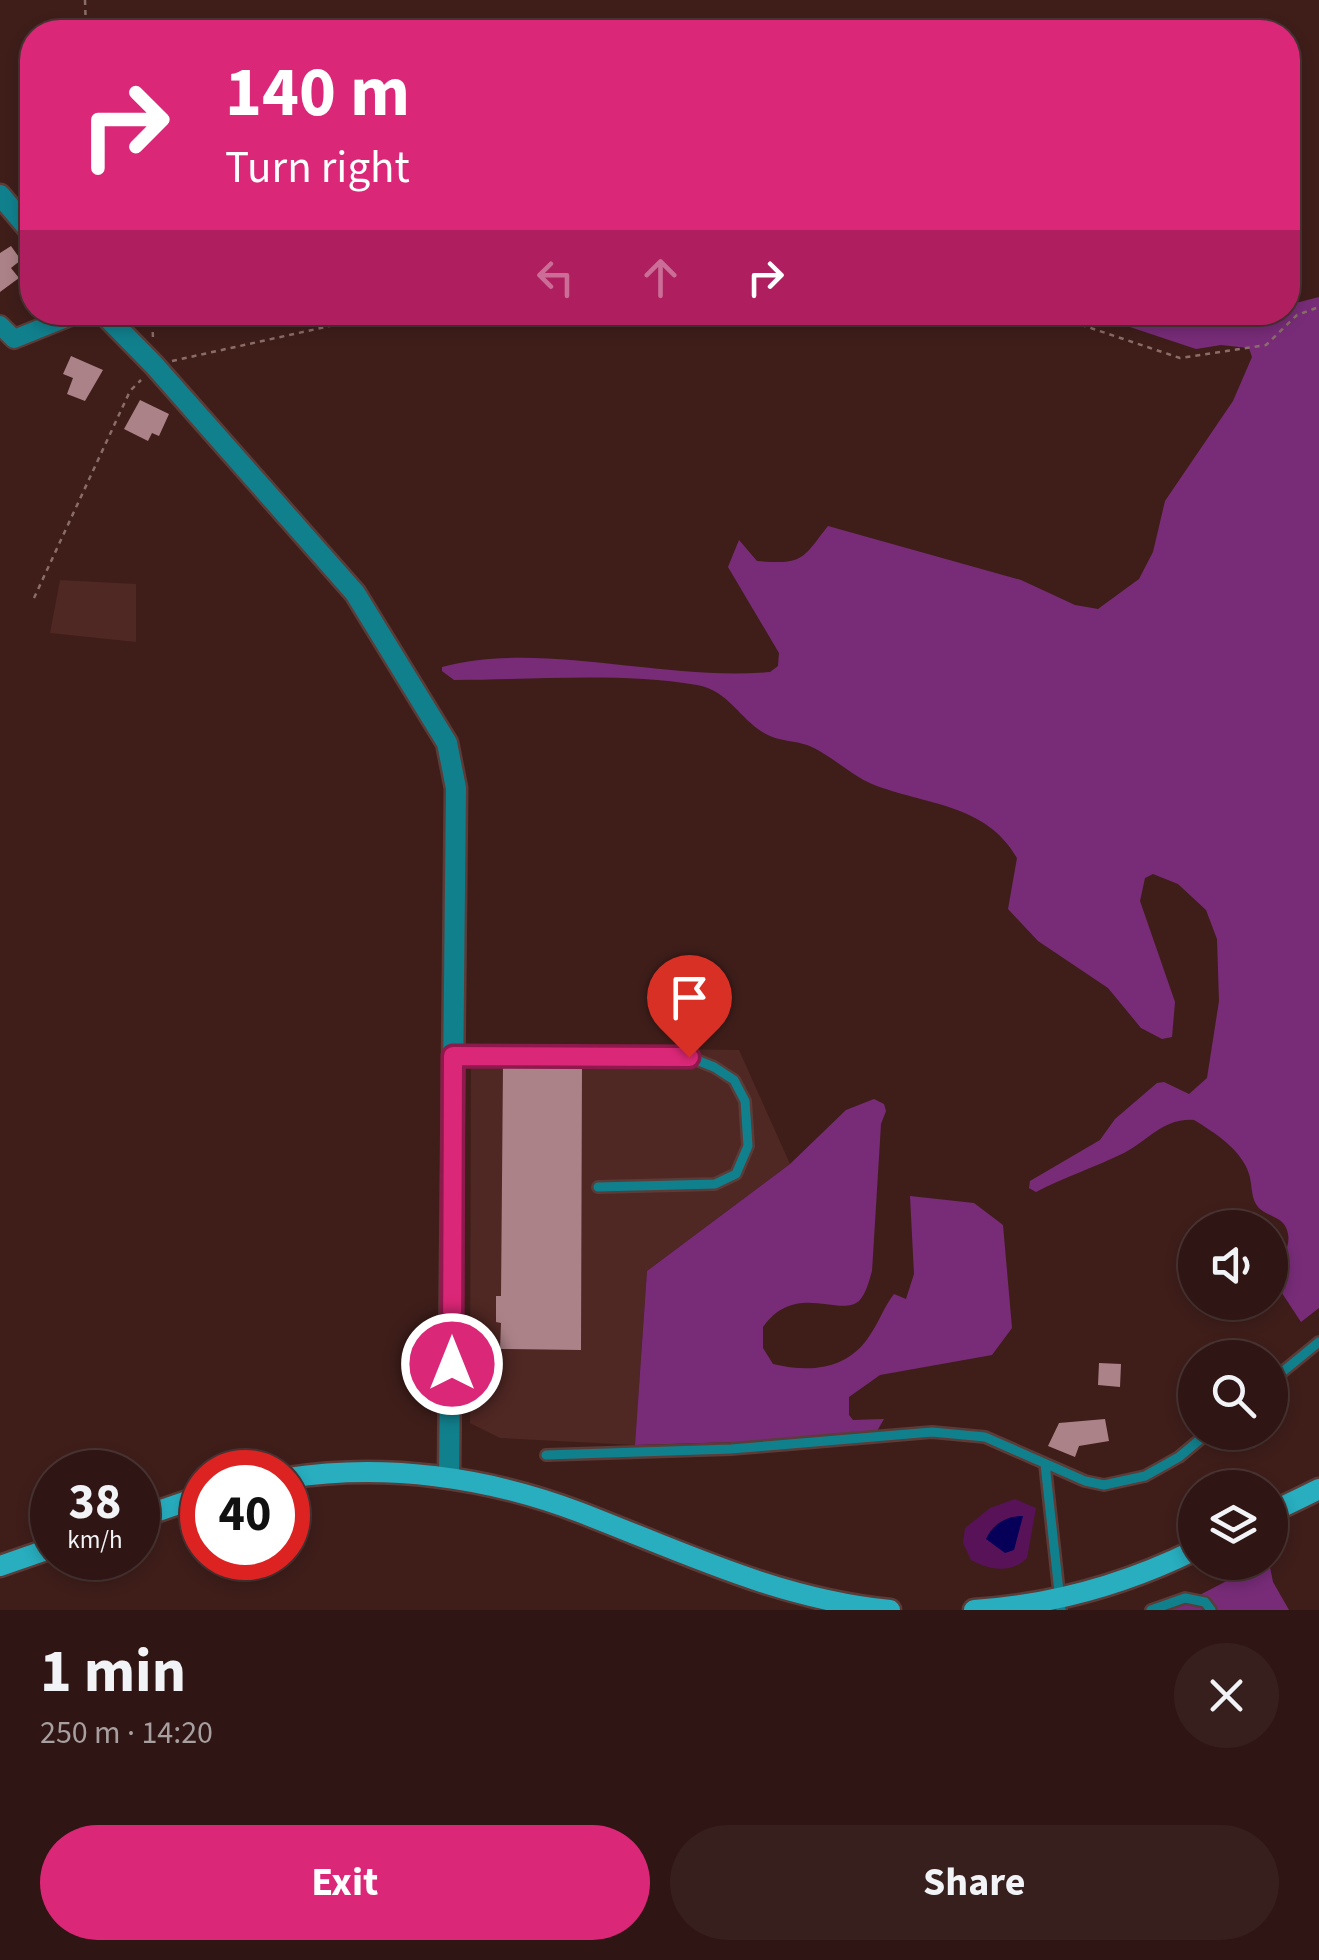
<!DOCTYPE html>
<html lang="en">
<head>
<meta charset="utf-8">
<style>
  :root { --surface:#2f1614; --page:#371f1d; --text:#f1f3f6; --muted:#a79fa0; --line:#4a3534; --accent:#db2777 }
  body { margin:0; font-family:"Source Sans 3",sans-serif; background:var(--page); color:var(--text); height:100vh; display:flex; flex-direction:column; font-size:38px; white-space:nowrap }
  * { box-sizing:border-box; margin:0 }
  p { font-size:32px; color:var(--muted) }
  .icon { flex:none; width:55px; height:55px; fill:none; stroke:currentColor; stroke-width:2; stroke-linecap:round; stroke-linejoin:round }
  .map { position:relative; height:1610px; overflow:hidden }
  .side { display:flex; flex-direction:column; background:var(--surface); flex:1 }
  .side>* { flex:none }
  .banner { position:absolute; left:20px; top:20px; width:1280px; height:305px; border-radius:40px; box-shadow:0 5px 15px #0003,0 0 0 2px var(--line); background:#db2777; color:#fff; overflow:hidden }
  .buttons { position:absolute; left:1178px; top:1210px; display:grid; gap:20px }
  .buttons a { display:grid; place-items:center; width:110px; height:110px; border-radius:50%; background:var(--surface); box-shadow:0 5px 15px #0003,0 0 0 2px var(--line); font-size:50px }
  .speed { position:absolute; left:30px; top:1450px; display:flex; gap:20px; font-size:50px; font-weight:700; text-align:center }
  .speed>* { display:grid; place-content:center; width:130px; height:130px; border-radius:50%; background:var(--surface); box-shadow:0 5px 15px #0003,0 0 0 2px var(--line); line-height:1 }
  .speed small { font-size:25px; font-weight:400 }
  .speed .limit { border:15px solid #d22; background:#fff; color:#111 }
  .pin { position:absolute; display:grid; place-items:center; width:85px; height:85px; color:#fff; margin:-102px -42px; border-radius:50% 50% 50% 0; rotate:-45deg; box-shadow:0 0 10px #0007 }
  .pin .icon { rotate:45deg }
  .me { position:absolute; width:110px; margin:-55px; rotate:0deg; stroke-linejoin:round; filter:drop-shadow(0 0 8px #0008) }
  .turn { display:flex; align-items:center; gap:35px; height:210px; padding:0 40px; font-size:45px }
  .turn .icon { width:130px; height:130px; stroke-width:2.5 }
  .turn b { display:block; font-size:70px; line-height:85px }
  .lanes { display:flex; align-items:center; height:95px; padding:0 40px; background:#0003; justify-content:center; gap:50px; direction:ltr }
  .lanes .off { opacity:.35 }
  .round { display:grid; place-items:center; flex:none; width:105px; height:105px; border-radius:52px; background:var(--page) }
  .overview { display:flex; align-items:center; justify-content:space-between; height:170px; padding:0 40px }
  h1 { font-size:60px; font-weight:700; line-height:75px }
  .action { display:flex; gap:20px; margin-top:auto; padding:20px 40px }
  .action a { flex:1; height:115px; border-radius:60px; background:var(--accent); color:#fff; font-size:40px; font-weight:700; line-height:115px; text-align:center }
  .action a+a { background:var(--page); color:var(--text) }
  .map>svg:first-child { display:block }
</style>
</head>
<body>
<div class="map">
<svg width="1319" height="1610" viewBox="0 0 1319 1610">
  <rect width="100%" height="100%" fill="#3f1e1a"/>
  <!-- built -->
  <path fill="#4f2723" d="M60 580 136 584V642L50 633Z
    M471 1046 739 1050 790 1164 647 1271 635 1445 500 1438 470 1423Z"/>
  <!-- green -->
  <path fill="#581358" d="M1015 1499 1036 1508 1027 1558C1011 1574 989 1570 971 1560L963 1543 965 1528 990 1508Z"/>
  <!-- forest -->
  <path fill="#782c78" d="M1319 297V1308L1301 1322 1272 1278C1278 1266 1291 1248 1288 1234 1285 1214 1264 1218 1256 1204 1251 1196 1252 1183 1249 1174 1242 1150 1214 1132 1194 1120 1163 1118 1149 1140 1124 1153 1095 1167 1065 1177 1036 1192L1029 1188 1030 1181 1100 1140 1115 1119 1157 1083 1164 1082 1189 1094 1207 1078 1219 1001 1217 939 1206 910 1178 884 1153 874 1145 878 1140 901 1175 1002 1172 1037 1162 1039 1141 1028 1108 988 1038 941 1008 909 1017 858C986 803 924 805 872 784 849 774 830 754 807 745 795 741 782 741 770 736 741 723 731 691 697 685 620 672 532 680 454 680L442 671V667C542 640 665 682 770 672L778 666 779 653 728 567 739 540 757 561C804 565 802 559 828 526L1021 580 1075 605 1098 609 1139 579 1153 552 1165 501 1233 401 1252 357 1249 348 1221 345 1196 349 1088 313H1125L1170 325 1194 326 1260 313 1288 312V305Z
    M874 1099 884 1104 886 1111 881 1124 872 1271C869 1281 866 1294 859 1301 839 1318 796 1281 763 1327V1348L773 1364C810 1373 848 1370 870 1335 879 1322 884 1307 894 1294L906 1299 914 1274 910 1196 974 1203 1003 1225 1012 1328 992 1355 880 1375 849 1397V1415L853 1420 884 1419 873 1438 635 1445 647 1271 790 1164 846 1110Z
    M1261 1563 1270 1567 1273 1582 1289 1610H1171Z"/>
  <!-- water -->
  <path fill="#060059" d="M1023 1516 1014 1550 1005 1553 986 1539C993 1524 1006 1516 1023 1516Z"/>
  <!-- building -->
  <path fill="#ab8288" d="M11 246 21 260 11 268 19 278 0 292V253Z
    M71 356 103 370 85 401 67 394 73 378 63 374Z
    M140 400 169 414 159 436 152 433 148 441 124 429Z
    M503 1064 582 1065 581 1350 500 1349 501 1323 496 1322V1296H501Z
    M1099 1363 1121 1364 1120 1387 1098 1385Z
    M1105 1419 1109 1441 1079 1446 1075 1457 1048 1446 1059 1423Z"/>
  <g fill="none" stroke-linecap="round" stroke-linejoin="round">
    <defs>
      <path id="service" d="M456 1056 689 1057 714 1067 734 1080 745 1101 748 1146 736 1174 715 1184 598 1187
        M1270 1382 1319 1342
        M546 1455 731 1449 932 1432 985 1437 1085 1481 1104 1485 1145 1476 1179 1457 1209 1432
        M1045 1464 1061 1610
        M1151 1610 1185 1598 1205 1602 1211 1610"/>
      <path id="minor" d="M0 325 14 339 81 312"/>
      <path id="tertiary" d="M0 195 32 233
        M102 312 154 365 355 593 447 743 456 788 449 1477"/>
      <path id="secondary" d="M288 1478C385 1463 487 1477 579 1512 683 1552 778 1599 890 1610
        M1270 1513 1319 1489
        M138 1518 202 1496
        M0 1566 52 1548
        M974 1610C1051 1605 1126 1584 1195 1550"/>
    </defs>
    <!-- service casing -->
    <use href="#service" stroke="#5b3c38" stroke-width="14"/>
    <!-- minor casing -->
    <use href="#minor" stroke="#5b3c38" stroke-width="22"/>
    <!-- tertiary casing -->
    <use href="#tertiary" stroke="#5b3c38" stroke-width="25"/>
    <!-- secondary casing -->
    <use href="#secondary" stroke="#5b3c38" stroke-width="25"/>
    <!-- path -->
    <path stroke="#8a6d69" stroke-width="2.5" stroke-dasharray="5 5" stroke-linecap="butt" d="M85 0 86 32
      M152 312 153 339
      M1043 312 1180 358 1266 345 1297 315 1319 307
      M172 361 393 312
      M34 598 130 391 141 380"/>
    <!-- service -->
    <use href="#service" stroke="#11808d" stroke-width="9"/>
    <!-- minor -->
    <use href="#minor" stroke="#11808d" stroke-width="18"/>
    <!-- tertiary -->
    <use href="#tertiary" stroke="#11808d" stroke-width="20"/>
    <!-- secondary -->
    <use href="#secondary" stroke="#28aebf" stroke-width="20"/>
  </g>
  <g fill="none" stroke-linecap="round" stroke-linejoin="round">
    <defs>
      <path id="route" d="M452 1364 453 1056 689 1057"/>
    </defs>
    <!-- route casing -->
    <use href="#route" stroke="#8e194d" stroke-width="25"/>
    <!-- route -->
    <use href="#route" stroke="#db2777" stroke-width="18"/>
  </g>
</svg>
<div class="buttons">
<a><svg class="icon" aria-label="sound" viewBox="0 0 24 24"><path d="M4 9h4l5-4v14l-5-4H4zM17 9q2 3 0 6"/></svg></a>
<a><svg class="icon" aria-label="search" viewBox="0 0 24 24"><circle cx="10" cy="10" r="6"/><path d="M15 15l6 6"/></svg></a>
<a><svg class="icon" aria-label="layers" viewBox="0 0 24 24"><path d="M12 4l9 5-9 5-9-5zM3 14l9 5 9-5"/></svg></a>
</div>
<div class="speed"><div>38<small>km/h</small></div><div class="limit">40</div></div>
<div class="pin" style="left:689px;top:1057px;background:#d93025"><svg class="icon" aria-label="arrive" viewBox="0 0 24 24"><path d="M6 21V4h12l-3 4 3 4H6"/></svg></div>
<svg class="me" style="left:452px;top:1364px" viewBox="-20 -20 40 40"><circle r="17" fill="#db2777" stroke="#fff" stroke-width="3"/><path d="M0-11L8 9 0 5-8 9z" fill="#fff"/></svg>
<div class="banner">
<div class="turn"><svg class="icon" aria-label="right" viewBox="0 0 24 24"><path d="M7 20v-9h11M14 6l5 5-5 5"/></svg><div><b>140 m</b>Turn right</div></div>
<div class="lanes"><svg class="icon off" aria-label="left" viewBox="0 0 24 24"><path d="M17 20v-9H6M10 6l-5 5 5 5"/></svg><svg class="icon off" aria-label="ahead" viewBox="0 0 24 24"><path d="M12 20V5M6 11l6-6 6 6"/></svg><svg class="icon" aria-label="right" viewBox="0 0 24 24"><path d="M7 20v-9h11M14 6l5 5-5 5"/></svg></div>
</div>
</div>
<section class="side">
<div class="overview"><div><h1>1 min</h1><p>250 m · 14:20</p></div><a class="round"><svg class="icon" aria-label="close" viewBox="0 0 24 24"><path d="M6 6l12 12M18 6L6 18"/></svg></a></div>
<div class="action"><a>Exit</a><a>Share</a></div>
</section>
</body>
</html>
